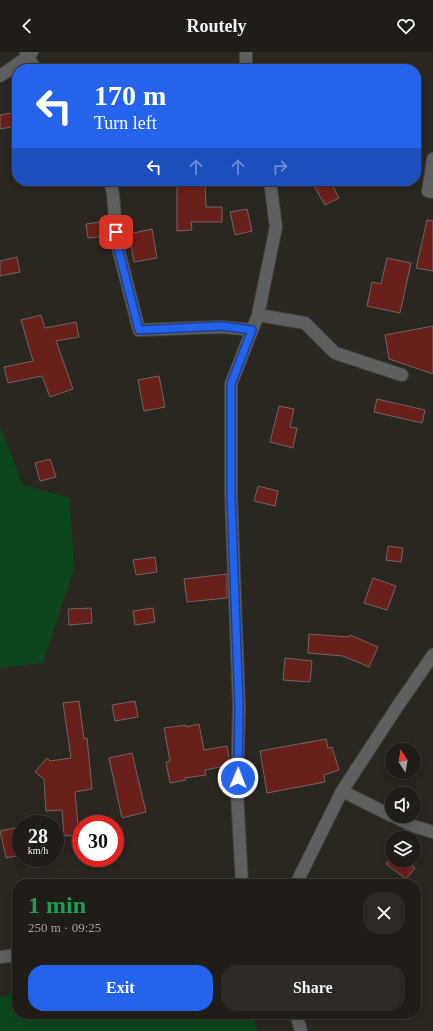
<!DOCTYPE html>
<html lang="en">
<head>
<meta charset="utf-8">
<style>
  :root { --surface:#201c18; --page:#2d2925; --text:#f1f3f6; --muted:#a2a1a2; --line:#3d3a37; --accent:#2563eb }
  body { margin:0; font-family:Georgia,serif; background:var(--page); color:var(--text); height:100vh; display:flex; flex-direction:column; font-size:15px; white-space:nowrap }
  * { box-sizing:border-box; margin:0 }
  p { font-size:13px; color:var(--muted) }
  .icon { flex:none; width:22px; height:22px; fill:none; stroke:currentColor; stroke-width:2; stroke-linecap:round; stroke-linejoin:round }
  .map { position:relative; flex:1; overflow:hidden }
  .panel { position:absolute; left:12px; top:827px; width:409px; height:140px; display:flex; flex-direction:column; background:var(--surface); border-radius:16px; box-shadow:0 2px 10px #0003,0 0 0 1px var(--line) }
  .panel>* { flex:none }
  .banner { position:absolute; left:12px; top:12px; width:409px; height:122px; border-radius:16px; box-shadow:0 2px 10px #0003,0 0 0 1px var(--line); background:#2563eb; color:#fff; overflow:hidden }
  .needle { width:26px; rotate:348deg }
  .controls { position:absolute; left:385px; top:691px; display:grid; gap:8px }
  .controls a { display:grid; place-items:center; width:36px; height:36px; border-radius:50%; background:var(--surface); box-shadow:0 2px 10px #0003,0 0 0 1px var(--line); font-size:20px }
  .speed { position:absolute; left:12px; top:763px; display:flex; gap:8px; font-size:20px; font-weight:700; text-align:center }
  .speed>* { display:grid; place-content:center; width:52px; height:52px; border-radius:50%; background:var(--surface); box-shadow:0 2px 10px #0003,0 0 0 1px var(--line); line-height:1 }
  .speed small { font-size:10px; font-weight:400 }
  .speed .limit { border:6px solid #d22; background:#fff; color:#111 }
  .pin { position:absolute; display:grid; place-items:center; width:34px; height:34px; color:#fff; margin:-17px; border-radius:8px; box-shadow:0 2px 6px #0006 }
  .me { position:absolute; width:44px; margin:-22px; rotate:1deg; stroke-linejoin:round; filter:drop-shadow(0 0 3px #0008) }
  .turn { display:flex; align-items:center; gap:14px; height:84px; padding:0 16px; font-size:18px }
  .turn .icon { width:52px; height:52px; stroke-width:2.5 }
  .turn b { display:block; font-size:28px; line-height:34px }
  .lanes { display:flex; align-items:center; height:38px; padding:0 16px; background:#0003; justify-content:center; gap:20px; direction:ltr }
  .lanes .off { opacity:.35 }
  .round { display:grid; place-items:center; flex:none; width:42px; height:42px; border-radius:16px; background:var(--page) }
  .head { display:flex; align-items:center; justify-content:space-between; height:68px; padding:0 16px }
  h1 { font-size:24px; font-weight:700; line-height:30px; color:#1e9e55 }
  .cta { display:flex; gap:8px; margin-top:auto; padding:8px 16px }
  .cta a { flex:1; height:46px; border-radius:16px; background:var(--accent); color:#fff; font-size:16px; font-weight:700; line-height:46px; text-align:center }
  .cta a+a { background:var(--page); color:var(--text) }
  header { display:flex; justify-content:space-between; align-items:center; height:52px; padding:0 16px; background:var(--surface); font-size:18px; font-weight:700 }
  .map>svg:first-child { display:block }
</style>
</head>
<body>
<header><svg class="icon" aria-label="back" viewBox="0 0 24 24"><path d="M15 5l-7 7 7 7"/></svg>Routely<svg class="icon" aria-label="heart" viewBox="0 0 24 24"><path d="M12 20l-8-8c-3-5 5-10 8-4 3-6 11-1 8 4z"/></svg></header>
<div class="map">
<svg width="433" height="979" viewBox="0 0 433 979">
  <rect width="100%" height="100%" fill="#2a2620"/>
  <!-- green -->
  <path fill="#0c461c" d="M0 375 23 433 70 446 74 516 43 611 0 616Z
    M17 940V962H253L257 979H0V945Z"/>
  <!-- building -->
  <path fill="#6a201a" stroke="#6e6564" d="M17 60V74L0 77V63Z
    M177 129H205L206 155H222V170H191L192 178 177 179Z
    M324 129H330L339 146 325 153 314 134Z
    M247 157 252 179 235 183 230 160Z
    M427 168 433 169V219L416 216Z
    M106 169 108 184 88 186 86 172Z
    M152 177 157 206 134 210 129 182Z
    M17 205 20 220 0 224V209Z
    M387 206 411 211 400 261 367 254 372 230 381 232Z
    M41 263 45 276 76 270 79 285 56 289 73 337 50 345 42 324 8 331 4 315 33 309 21 268Z
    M433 274V322L389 307 385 283Z
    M159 324 165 355 144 359 138 328Z
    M377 347 425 358 422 371 374 360Z
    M279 354 294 357 290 375 297 376 293 396 270 390Z
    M50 407 56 425 40 429 35 411Z
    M258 434 278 439 275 454 254 449Z
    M388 494 403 496 401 510 386 508Z
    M155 505 157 520 136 523 133 508Z
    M227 522V546L187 550 184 527Z
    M373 526 396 534 387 558 364 551Z
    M91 556 92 571 69 573 68 557Z
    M153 556 155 570 135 573 133 559Z
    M309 582 349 585 350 583 378 595 369 615 343 604 308 601Z
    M285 606 312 609 310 630 283 628Z
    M79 649 84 687 87 686 92 737 75 740 79 783 64 784 62 758 46 759 44 727 35 720 47 706 50 709 71 706 63 651Z
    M135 649 138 665 115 669 112 653Z
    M199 672 204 698 227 694 230 713 205 718 206 723 185 726 186 728 170 731 166 710 170 709 164 676 186 673V675Z
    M326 687 328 696 332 695 339 718 324 723 325 730 267 741 260 699Z
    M132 701 146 760 122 766 109 706Z
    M19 775 21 785V803L6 806 0 779Z
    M392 804V808H407L406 809 415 816 406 827 386 812Z"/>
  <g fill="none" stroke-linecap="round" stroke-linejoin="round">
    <defs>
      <path id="minor" d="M26 0 35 17
        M246 17V0
        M0 24 29 4 32 0
        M433 107 428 139 433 140
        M110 129 113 142 117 192 139 278 222 275 252 278
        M258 263 305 271 335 301 402 323
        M342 739 392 764
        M393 764 413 774 433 780
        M242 832 237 741 239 654 231 442V332L258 263 276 175 270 129
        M296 832 342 739 397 655 433 603
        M0 905 17 903
        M296 962 301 979"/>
    </defs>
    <!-- minor casing -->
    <use href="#minor" stroke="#46433d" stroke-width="14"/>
    <!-- minor -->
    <use href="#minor" stroke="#5d605e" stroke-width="12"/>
  </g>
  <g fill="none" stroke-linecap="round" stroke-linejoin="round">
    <defs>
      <path id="route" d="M116 180 117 192 139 278 222 274 252 278 231 332V442L239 654 238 726"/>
    </defs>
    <!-- route casing -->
    <use href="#route" stroke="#184099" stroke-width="10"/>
    <!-- route -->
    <use href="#route" stroke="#2563eb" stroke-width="7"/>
  </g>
</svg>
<div class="controls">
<a><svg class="needle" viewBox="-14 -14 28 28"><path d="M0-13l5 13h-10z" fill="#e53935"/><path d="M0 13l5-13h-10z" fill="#a2a1a2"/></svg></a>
<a><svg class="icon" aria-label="sound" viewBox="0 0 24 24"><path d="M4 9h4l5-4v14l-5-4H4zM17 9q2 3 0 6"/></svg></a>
<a><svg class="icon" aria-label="layers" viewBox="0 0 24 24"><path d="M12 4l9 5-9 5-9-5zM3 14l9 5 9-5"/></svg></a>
</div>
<div class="speed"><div>28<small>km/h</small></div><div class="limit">30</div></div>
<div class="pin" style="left:116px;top:180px;background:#d93025"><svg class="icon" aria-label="arrive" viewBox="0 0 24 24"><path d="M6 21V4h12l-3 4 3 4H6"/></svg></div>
<svg class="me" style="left:238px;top:726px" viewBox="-20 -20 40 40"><circle r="17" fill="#2563eb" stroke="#fff" stroke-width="3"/><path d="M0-11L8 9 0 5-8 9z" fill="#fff"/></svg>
<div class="banner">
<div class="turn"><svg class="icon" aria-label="left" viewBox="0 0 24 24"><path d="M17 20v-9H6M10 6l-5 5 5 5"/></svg><div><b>170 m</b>Turn left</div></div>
<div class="lanes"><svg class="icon" aria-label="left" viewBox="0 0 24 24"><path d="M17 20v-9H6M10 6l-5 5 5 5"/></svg><svg class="icon off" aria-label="ahead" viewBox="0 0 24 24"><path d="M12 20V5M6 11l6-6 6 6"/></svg><svg class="icon off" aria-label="ahead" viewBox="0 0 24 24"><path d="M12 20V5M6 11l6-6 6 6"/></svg><svg class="icon off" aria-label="right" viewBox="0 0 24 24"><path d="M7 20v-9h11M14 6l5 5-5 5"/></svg></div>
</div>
<section class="panel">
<div class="head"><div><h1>1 min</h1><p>250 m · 09:25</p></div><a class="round"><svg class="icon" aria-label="close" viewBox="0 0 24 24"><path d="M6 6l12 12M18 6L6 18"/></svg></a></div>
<div class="cta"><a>Exit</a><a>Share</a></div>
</section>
</div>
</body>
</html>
